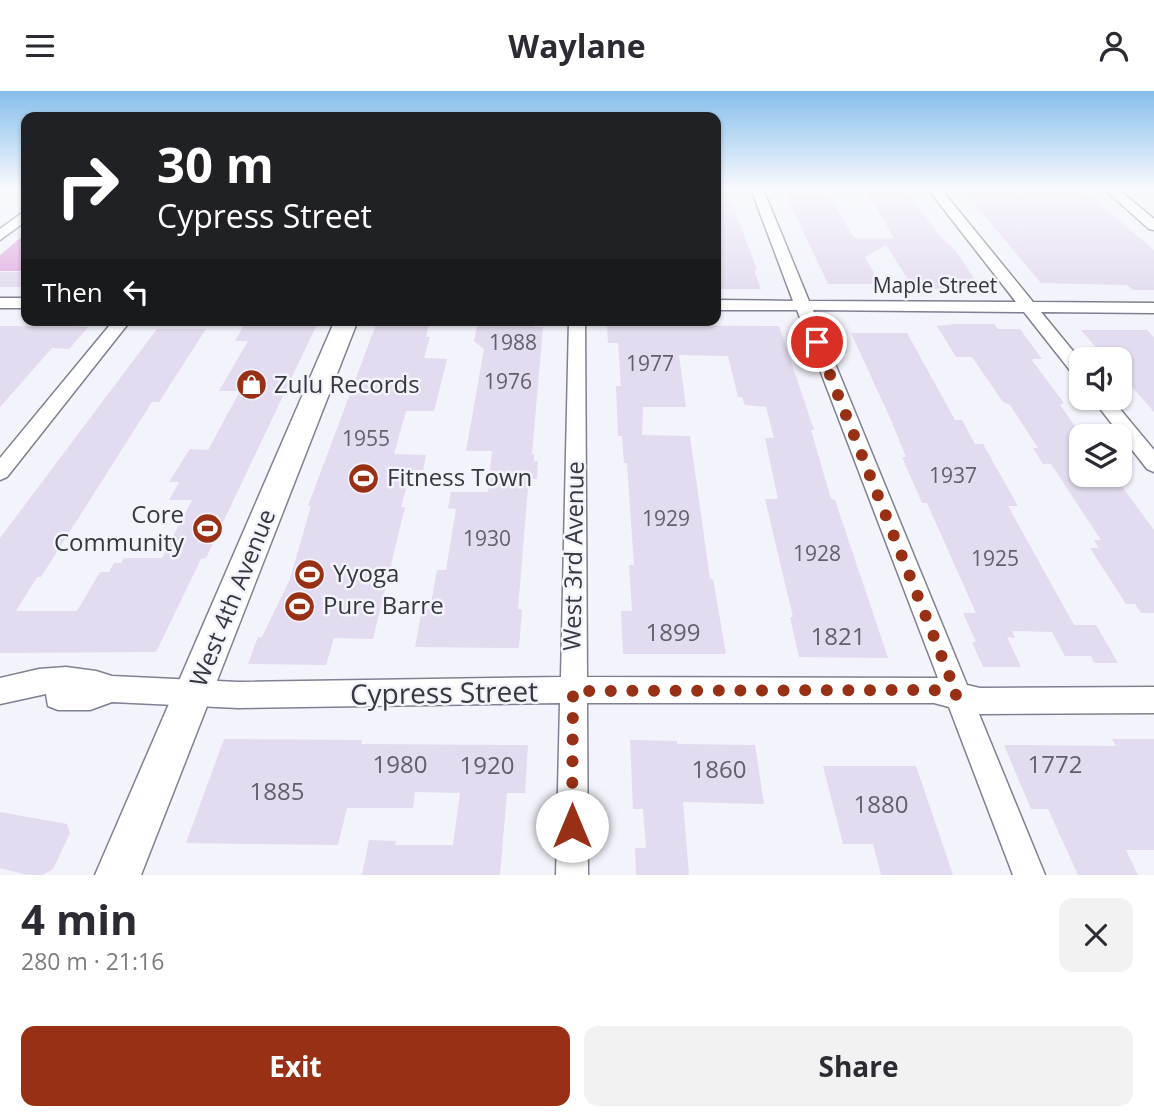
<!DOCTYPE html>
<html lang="en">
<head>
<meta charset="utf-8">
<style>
  :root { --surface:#fff; --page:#f2f2f3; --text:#2b2b33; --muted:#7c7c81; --accent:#983015 }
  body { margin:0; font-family:"Open Sans",sans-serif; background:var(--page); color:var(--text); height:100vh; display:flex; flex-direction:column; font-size:26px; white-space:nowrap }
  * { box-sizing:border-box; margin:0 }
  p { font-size:23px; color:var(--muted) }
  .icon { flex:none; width:38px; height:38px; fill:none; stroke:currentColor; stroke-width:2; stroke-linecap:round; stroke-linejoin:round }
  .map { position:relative; height:784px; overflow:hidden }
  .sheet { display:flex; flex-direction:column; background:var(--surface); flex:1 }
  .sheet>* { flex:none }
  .top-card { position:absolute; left:21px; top:21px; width:700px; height:214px; border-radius:14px; box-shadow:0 2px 5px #0004; background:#202124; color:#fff; overflow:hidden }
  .controls { position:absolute; left:1069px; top:256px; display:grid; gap:14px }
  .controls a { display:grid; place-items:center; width:63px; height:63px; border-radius:14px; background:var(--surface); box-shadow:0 2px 5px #0004; font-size:35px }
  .pin { position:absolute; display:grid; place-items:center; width:60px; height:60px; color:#fff; margin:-30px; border:4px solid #fff; border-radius:50%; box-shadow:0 2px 7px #0007 }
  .me { position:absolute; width:77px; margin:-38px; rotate:0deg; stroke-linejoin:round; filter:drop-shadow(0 0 5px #0008) }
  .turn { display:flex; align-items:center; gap:24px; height:147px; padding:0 21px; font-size:32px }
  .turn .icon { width:91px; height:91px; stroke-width:2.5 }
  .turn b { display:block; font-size:49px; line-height:60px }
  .then { display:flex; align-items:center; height:66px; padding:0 21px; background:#0003; gap:14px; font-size:26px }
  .round { display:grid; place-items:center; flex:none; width:74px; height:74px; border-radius:14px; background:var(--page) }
  .headline { display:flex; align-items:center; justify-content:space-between; height:119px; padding:0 21px }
  h1 { font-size:42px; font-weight:700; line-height:52px }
  .primary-button { display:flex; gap:14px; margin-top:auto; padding:14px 21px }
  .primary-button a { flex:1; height:80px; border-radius:14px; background:var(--accent); color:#fff; font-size:28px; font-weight:700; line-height:80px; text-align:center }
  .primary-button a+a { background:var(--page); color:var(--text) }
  header { display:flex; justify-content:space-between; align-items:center; height:91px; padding:0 21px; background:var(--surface); font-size:32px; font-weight:700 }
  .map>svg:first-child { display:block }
</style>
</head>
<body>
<header><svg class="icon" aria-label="menu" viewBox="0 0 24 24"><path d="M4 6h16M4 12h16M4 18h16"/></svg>Waylane<svg class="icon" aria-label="person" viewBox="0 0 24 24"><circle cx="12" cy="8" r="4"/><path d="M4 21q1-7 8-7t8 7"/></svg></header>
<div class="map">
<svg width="1154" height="784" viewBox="0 0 1154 784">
  <rect width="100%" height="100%" fill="#f2f3fb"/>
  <!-- green -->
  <path fill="#e1ade1" d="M20 147H26V180H0V164Z"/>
  <!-- building -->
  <path fill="#e3dbef" d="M716 98H727L757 179H754L761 198H716Z
    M865 98H905L940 145 956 160 981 198H917L911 193 886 154 865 166 880 193H828L785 102H828L854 147H894Z
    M962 98H1082L1154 159V199H1133L1127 194 1041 192Z
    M0 181H26V196H0Z
    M247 229H319L206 467 201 468 156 561 0 562V447L157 238H206L159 311H152L41 486H37L16 520H77L100 481H109L114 472H121L124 467H162L192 409H169L179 391H169L190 358 208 359 240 300H219L248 250H235Z
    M377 231H430L426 246H430L424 267 447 268 434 320H406L394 363 426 364 423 379H411L401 416H405L373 548 334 547 326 574 248 573 258 546H262L290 488 311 415H308Z
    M485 231 535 232 534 236H543L532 363H534V370H538L537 388H533V395L528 396 518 518 522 519 519 557 415 556 422 518H430L437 479H446L456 418 448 417 451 401H488L492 360H466L484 258 474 250 477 235Z
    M956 233H994L998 238H1020L1042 268H1031L1064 312 1060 314 1082 345V387H1101L1105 393H1120L1154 439V522H1141L1135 513H1126L1090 457H1099L1094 449H1101L1051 373H1043L1033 357H1038L1010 314 1003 311 972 266H956L937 235Z
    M607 234 779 235 814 339H811L813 346 831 408 835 409 888 567 799 566 790 526H793L765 408H778L765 347H774L766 316 745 314 742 306H738L728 265 679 264 686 316H643L642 344 690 345 710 488H713L726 563H623L621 520H632L629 474H634L627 372H624L622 345H618L616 295H621L618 252H608Z
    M0 235H66L88 236 69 258 52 257 0 316Z
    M1081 239H1147L1154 246V321L1120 282V268H1106Z
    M851 242H907L955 329H962L975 353H983L993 371 1018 415H1008L1074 534H1096L1118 572H1094L1091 565H1065L1052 541 1012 540 1015 547 1007 546 1021 576H983L972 551H976L963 522H976L927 412H922L902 366H906L891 329Z
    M224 648 362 649 361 653 528 654 525 702H507L500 784H362L369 749 396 750 395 754H453L460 702 415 701 413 717H347L338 754 186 752Z
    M1112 648H1154V759H1126L1138 784H1078L1048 718H1031L1004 654 1116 655Z
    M630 649 677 650V653L755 654 764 713 683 711 689 784H636L635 757H646L643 718H633Z
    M823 675H916L953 784H881L873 753H843Z
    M0 721 67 733 70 742 53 778 43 784H27L0 777Z"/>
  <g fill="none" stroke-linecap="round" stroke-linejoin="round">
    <defs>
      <path id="street" d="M751 98H763L809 210 1016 211 928 98H941L1033 211 1154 212V222L1041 221 1082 271V289L1076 287 1024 221 813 219 967 594 980 597 1154 596V622L979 623 1045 784H1013L949 616 934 612H587L588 784H556L560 612 238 617 112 611 90 619H58L48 615 46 603 0 613V587L39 578 66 576 96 580 112 585 238 591 561 586 569 229H585L587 586 938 587 797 219H716V209L793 210Z
        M1104 98H1118L1154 128V139L1149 138Z
        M26 119V130L0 149V138Z
        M0 207H26V217H0Z
        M114 229H131L7 386 0 389V367Z
        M1091 306H1110L1154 359V381L1147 378Z"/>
      <path id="secondary" d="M335 229H358L141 784H95Z"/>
    </defs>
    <!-- street casing -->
    <use href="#street" stroke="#7e8093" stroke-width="3"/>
    <!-- secondary casing -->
    <use href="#secondary" stroke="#7e8093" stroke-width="3"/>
    <!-- street -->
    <use href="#street" fill="#fff" fill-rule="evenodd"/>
    <!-- secondary -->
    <use href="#secondary" fill="#fff" fill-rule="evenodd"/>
  </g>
  <!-- sky -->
  <linearGradient id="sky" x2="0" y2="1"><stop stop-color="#86beec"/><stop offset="0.47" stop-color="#f9fafd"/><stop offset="1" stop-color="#f9fafd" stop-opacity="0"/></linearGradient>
  <rect width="1154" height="208" fill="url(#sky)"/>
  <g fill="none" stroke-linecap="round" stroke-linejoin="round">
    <!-- route -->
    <path stroke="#983015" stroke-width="12" stroke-dasharray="0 21.6" d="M572 735 573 600 934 599 957 604 817 251"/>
  </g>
  <!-- icons -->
  <defs>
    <symbol id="shop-disc" viewBox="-11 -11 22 22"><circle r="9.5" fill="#983015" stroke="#f2f3fb"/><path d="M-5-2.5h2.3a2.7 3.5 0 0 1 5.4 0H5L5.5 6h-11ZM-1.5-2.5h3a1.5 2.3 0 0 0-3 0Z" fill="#fff"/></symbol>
    <symbol id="stadium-disc" viewBox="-11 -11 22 22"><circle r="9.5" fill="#983015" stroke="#f2f3fb"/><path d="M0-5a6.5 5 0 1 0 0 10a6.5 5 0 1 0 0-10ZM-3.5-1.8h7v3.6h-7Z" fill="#fff"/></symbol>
  </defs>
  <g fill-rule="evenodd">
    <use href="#shop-disc" x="234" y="276" width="35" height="35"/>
    <use href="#stadium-disc" x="346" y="370" width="35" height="35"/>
    <use href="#stadium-disc" x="190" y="420" width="35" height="35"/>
    <use href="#stadium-disc" x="292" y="466" width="35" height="35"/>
    <use href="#stadium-disc" x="282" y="498" width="35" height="35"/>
  </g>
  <g text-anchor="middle" stroke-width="5" stroke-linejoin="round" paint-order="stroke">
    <!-- far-street labels -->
    <g font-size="21" fill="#36373f" stroke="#f2f3fb">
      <text x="935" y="202">Maple Street</text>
    </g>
    <!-- number labels -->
    <g font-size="21" fill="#61606b">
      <text x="513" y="259">1988</text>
      <text x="650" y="280">1977</text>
      <text x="508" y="298">1976</text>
      <text x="366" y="355">1955</text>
      <text x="953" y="392">1937</text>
      <text x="666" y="435">1929</text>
      <text x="487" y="455">1930</text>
      <text x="817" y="470">1928</text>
      <text x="995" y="475">1925</text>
    </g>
    <!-- poi labels -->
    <g font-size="24" fill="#36373f" stroke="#f2f3fb" text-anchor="start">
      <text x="274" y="302">Zulu Records</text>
      <text x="387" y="395">Fitness Town</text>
      <text x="184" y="432" text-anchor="end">Core<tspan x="184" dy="28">Community</tspan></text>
      <text x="333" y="491">Yyoga</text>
      <text x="323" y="523">Pure Barre</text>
    </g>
    <!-- street labels -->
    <g font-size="24" fill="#36373f" stroke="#f2f3fb">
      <text transform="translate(574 465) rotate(-89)" y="8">West 3rd Avenue</text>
      <text transform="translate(233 507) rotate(-68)" y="8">West 4th Avenue</text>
    </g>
    <!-- near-number labels -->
    <g font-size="24" fill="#61606b">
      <text x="673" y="550">1899</text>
      <text x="838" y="554">1821</text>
      <text x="400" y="682">1980</text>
      <text x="1055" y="682">1772</text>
      <text x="487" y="683">1920</text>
      <text x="719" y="687">1860</text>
      <text x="277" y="709">1885</text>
      <text x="881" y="722">1880</text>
    </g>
    <!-- near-street labels -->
    <g font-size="28" fill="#36373f" stroke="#f2f3fb">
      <text transform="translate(444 602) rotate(-1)" y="10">Cypress Street</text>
    </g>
  </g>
</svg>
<div class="controls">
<a><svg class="icon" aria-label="sound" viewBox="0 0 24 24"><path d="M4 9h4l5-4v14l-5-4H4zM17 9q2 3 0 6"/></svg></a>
<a><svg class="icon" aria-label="layers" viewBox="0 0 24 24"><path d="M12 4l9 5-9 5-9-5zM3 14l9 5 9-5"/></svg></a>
</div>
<div class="pin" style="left:817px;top:251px;background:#d93025"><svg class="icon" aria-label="arrive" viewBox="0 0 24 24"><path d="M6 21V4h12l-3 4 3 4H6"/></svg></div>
<svg class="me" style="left:572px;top:735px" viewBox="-20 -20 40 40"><circle r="19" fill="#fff"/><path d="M0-13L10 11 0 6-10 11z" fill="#983015"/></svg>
<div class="top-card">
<div class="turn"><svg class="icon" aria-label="right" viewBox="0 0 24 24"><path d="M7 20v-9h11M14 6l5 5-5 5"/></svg><div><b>30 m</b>Cypress Street</div></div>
<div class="then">Then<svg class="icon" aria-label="left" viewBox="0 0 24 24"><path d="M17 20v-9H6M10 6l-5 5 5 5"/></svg></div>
</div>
</div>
<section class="sheet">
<div class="headline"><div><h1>4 min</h1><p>280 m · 21:16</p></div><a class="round"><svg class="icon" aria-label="close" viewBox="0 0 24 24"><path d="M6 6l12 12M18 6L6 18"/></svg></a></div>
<div class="primary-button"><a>Exit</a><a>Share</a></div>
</section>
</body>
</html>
